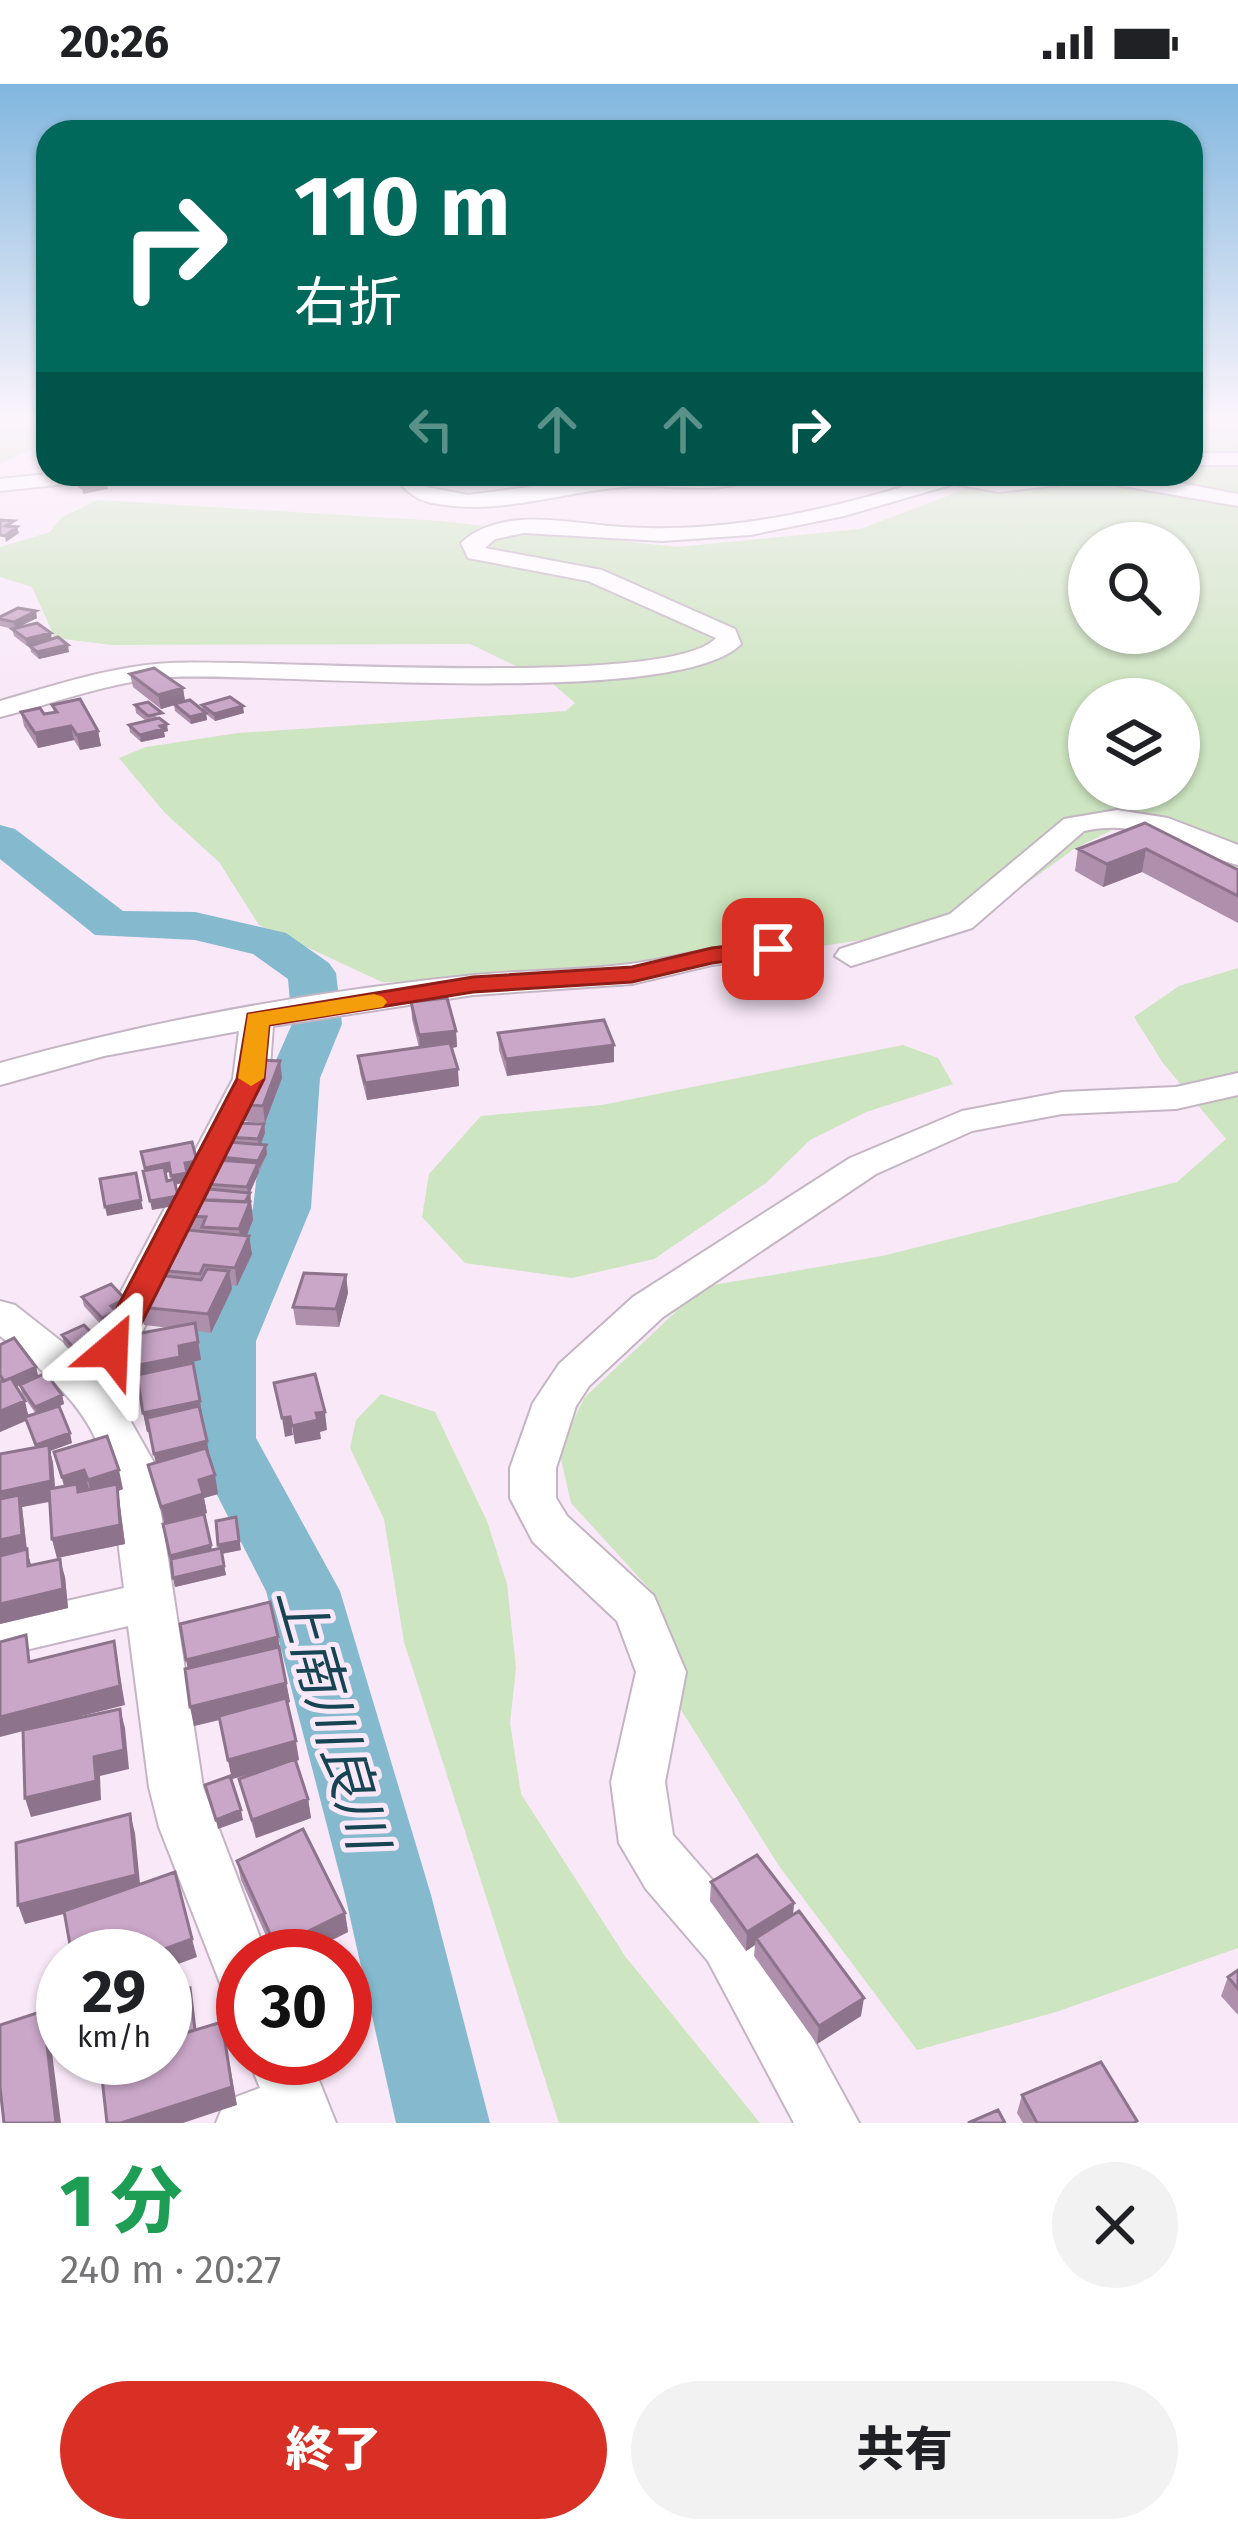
<!DOCTYPE html>
<html lang="ja">
<head>
<meta charset="utf-8">
<style>
  :root { --surface:#fff; --page:#f2f2f2; --text:#202124; --muted:#757577; --accent:#d93025 }
  body { margin:0; font-family:"Fira Sans","Noto Sans JP",sans-serif; background:var(--page); color:var(--text); height:100vh; display:flex; flex-direction:column; font-size:45px; white-space:nowrap }
  * { box-sizing:border-box; margin:0 }
  p { font-size:39px; color:var(--muted) }
  .icon { flex:none; width:66px; height:66px; fill:none; stroke:currentColor; stroke-width:2; stroke-linecap:round; stroke-linejoin:round }
  .map { position:relative; height:2039px; overflow:hidden }
  .side { display:flex; flex-direction:column; background:var(--surface); flex:1 }
  .side>* { flex:none }
  .top-card { position:absolute; left:36px; top:36px; width:1167px; height:366px; border-radius:36px; box-shadow:0 3px 9px #0004; background:#00695c; color:#fff; overflow:hidden }
  .buttons { position:absolute; left:1068px; top:438px; display:grid; gap:24px }
  .buttons a { display:grid; place-items:center; width:132px; height:132px; border-radius:50%; background:var(--surface); box-shadow:0 3px 9px #0004; font-size:60px }
  .speed { position:absolute; left:36px; top:1845px; display:flex; gap:24px; font-size:60px; font-weight:700; text-align:center }
  .speed>* { display:grid; place-content:center; width:156px; height:156px; border-radius:50%; background:var(--surface); box-shadow:0 3px 9px #0004; line-height:1 }
  .speed small { font-size:30px; font-weight:400 }
  .speed .limit { border:18px solid #d22; background:#fff; color:#111 }
  .pin { position:absolute; display:grid; place-items:center; width:102px; height:102px; color:#fff; margin:-51px; border-radius:24px; box-shadow:0 6px 18px #0006 }
  .me { position:absolute; width:132px; margin:-66px; rotate:26deg; stroke-linejoin:round; filter:drop-shadow(0 0 9px #0008) }
  .turn { display:flex; align-items:center; gap:42px; height:252px; padding:0 60px; font-size:54px }
  .turn .icon { width:156px; height:156px; stroke-width:2.5 }
  .turn b { display:block; font-size:84px; line-height:102px }
  .lanes { display:flex; align-items:center; height:114px; padding:0 60px; background:#0003; justify-content:center; gap:60px; direction:ltr }
  .lanes .off { opacity:.35 }
  .round { display:grid; place-items:center; flex:none; width:126px; height:126px; border-radius:63px; background:var(--page) }
  .summary { display:flex; align-items:center; justify-content:space-between; height:204px; padding:0 60px }
  h1 { font-size:72px; font-weight:800; line-height:90px; color:#1e9e55 }
  .button { display:flex; gap:24px; margin-top:auto; padding:24px 60px }
  .button a { flex:1; height:138px; border-radius:72px; background:var(--accent); color:#fff; font-size:48px; font-weight:800; line-height:138px; text-align:center }
  .button a+a { background:var(--page); color:var(--text) }
  .status { display:flex; justify-content:space-between; align-items:center; height:84px; padding:0 60px; background:var(--surface); direction:ltr }
  .status svg { height:33px; fill:currentColor }
  .map>svg:first-child { display:block }
</style>
</head>
<body>
<div class="status"><b>20:26</b><svg viewBox="0 0 49 12"><path d="M0 12V9h3v3zM5 12V6h3v6zM10 12V3h3v9zM15 12V0h3v12zM26 1h20v11H26zM47 4h2v5h-2z"/></svg></div>
<div class="map">
<svg width="1238" height="2039" viewBox="0 0 1238 2039">
  <rect width="100%" height="100%" fill="#f9e8f8"/>
  <!-- green -->
  <path fill="#cde5c0" fill-rule="evenodd" d="M0 334H48V358L0 380Z
    M1191 334H1238V789L1182 750 1116 744 1074 765 972 839 614 894 382 898 259 841 219 778 165 729 119 674 146 663 238 649 566 627 575 619 553 600 470 560 112 561 55 554 32 503 0 493V463L50 448 62 433 98 416 440 437 677 463 860 445 1005 390H1191ZM1089 459H1179V549H1089ZM1089 615H1179V705H1089Z
    M1238 884V1864L1056 1928 917 1966 779 1782 656 1586 654 1510 571 1419 559 1366 584 1314 702 1203 882 1172 1177 1098 1226 1055 1163 979 1134 933 1179 902Z
    M903 961 938 974 953 1000 866 1028 810 1056 766 1099 654 1175 572 1194 465 1179 422 1133 429 1090 481 1032 602 1021Z
    M381 1310 435 1328 487 1437 507 1500 516 1584 510 1639 521 1710 625 1872 760 2039H559L404 1558 384 1435 350 1364 356 1336Z"/>
  <g fill="none" stroke-linecap="round" stroke-linejoin="round">
    <!-- river -->
    <path fill="#85b9ce" fill-rule="evenodd" d="M0 741 15 745 123 827 195 828 286 849 329 879 336 889 342 940 320 994 311 1124 256 1257V1354L340 1507 431 1811 490 2039H396L345 1811 266 1507 188 1354 192 1257 253 1124 268 994 292 940 288 895 253 870 195 856 95 851 0 775Z"/>
    <defs>
      <path id="minor" d="M1191 369H1238V381H1191Z
        M48 390H113L103 396 0 407V395Z
        M393 390H413L422 402 468 411 622 391 762 390C733 411 678 402 643 402 575 403 506 432 438 420 416 417 405 407 393 390Z
        M944 390 999 396 1049 390H1131L1238 410V422L1094 397 999 408 954 400 844 432 750 451 662 457 524 449 495 455 485 464 602 486 735 545 741 560C676 626 276 588 170 593 111 597 56 619 0 633V617C56 601 112 582 170 579 261 574 669 606 716 554L588 497 468 474 461 459C501 421 572 440 621 443 732 450 839 424 944 390Z
        M1117 726 1168 734 1228 757 1238 761V781C1184 767 1144 733 1084 747L972 844 851 882 835 872 840 865 950 830 1064 735Z
        M773 855 789 865 784 872 712 881 632 900 473 911 273 942 269 995 113 1306 153 1377 203 1703 267 1872H243V1912L222 1904 159 1743 149 1703 128 1542 0 1572V1532L124 1504C106 1369 114 1340 0 1252V1217L15 1221 85 1276 233 995 239 947 104 972 0 1001V979C154 936 316 907 475 891 526 886 578 887 630 880 678 874 723 860 773 855Z
        M1238 989V1011L1176 1025 1062 1030 972 1047 876 1090 663 1233 589 1302 576 1322 556 1384V1414L567 1432 654 1512 686 1588 665 1698 673 1751 750 1839 859 2039H794L708 1877 646 1805 619 1759 611 1698 636 1588 617 1537 533 1458 510 1414V1384L533 1319 559 1280 633 1213 850 1074 962 1027 1062 1008 1176 1003Z
        M248 1974H310L336 2039H216L225 2017 260 2004Z"/>
    </defs>
    <!-- minor casing -->
    <use href="#minor" stroke="#c5b5c4" stroke-width="4"/>
    <!-- minor -->
    <use href="#minor" fill="#fff" fill-rule="evenodd"/>
  </g>
  <!-- wall -->
  <path fill="#ae8fac" fill-rule="evenodd" d="M0 533 37 534 16 544 52 555 69 568 39 575 31 568 30 562 40 559 27 562 14 552 12 545H14L0 542Z
    M130 590 183 604 185 617 203 627 202 621 244 629 215 637 206 630 207 636 191 640 175 627 174 621 161 625 133 603Z
    M52 621 98 647 101 662 80 666 74 656 38 664 24 642 21 628 44 630 54 628Z
    M135 621 163 636 168 647 164 648 165 653 141 658 130 648 129 641 146 637 136 629Z
    M1145 739 1238 786V839L1142 788 1103 803 1075 787 1078 765Z
    M411 918 456 947 457 963 451 964 459 1002 367 1016 360 989 358 972 419 964 412 935Z
    M498 949 614 961V978L507 992 499 966Z
    M280 977 282 994 265 1039 240 1037 237 1020Z
    M264 1040 265 1049 261 1061H266L267 1070 250 1109 253 1136 247 1152H249L252 1170 237 1202 232 1201V1205L211 1249 197 1247 201 1276 182 1280 193 1279 202 1336 218 1410 204 1414 207 1429 204 1430 212 1466H241L222 1470 226 1491 175 1503 164 1439 148 1381 156 1379 149 1347 147 1348 134 1282 170 1244 144 1241 140 1223 158 1191 157 1186 191 1147 188 1132 204 1116 207 1109 204 1100 221 1076V1073L227 1060 226 1053Z
    M346 1191 348 1209 339 1243 296 1241 293 1223Z
    M82 1213 127 1224 117 1229 118 1237 104 1244 84 1222Z
    M62 1251 106 1271 84 1282 64 1260Z
    M0 1261 36 1283 38 1292 62 1311 64 1320 59 1322 72 1359 50 1367 53 1379 55 1404 64 1402 54 1368 123 1405 118 1407 125 1460 57 1474 52 1455 50 1418 22 1423 27 1467 31 1481 65 1493 68 1524 0 1540V1370L35 1363 26 1337 0 1348ZM20 1301 22 1310 36 1330 29 1332 16 1303Z
    M278 1553 290 1618 287 1619 299 1676 295 1677 308 1715 311 1734 256 1754 239 1695 260 1687 232 1695 220 1636 194 1642Z
    M237 1777 345 1829 348 1848 300 1872H275L241 1796Z
    M711 1798 794 1819 793 1831 861 1932 817 1960 754 1872 755 1861 746 1867 710 1817Z
    M1238 1886V1931L1221 1912 1228 1893Z
    M1022 2011 1136 2039H1023L1017 2029Z"/>
  <!-- shaded-wall -->
  <path fill="#8d748c" d="M107 400 108 405 83 410 82 404Z
    M17 443 19 449 6 458 5 452Z
    M36 527 37 534 15 545 14 538Z
    M51 549 52 556 27 562 26 555Z
    M68 561 69 568 39 575 37 568Z
    M183 604 185 618 161 625 158 611Z
    M243 622 244 629 215 637 214 630Z
    M206 629 207 636 191 640 190 633Z
    M167 640 168 647 164 648 165 653 141 658 140 651Z
    M71 642 74 656 38 664 35 649Z
    M98 647 101 662 80 666 77 651Z
    M1146 765 1142 788 1103 803 1107 780Z
    M456 947 457 963 420 968 419 951Z
    M614 961V978L507 992 506 975Z
    M280 977 282 994 265 1039 263 1022Z
    M458 985 459 1002 367 1016 365 999Z
    M264 1040 265 1049 259 1064 258 1055Z
    M266 1061 267 1070 259 1085 258 1077Z
    M197 1077 198 1086 186 1088 185 1079Z
    M169 1079 170 1088 147 1093 145 1084Z
    M258 1079 259 1088 248 1112 247 1103Z
    M187 1089 189 1098 173 1101 171 1092Z
    M250 1109 253 1136 242 1163 239 1145 243 1123Z
    M178 1112 180 1121 152 1126 150 1117Z
    M141 1116 143 1125 107 1132 105 1123Z
    M249 1152 252 1170 237 1202 235 1184Z
    M229 1187 232 1205 211 1249 208 1230Z
    M346 1191 348 1209 339 1243 336 1225Z
    M125 1215 127 1224 117 1229 118 1237 104 1244 102 1234 111 1222Z
    M195 1239 201 1276 182 1280 184 1292 138 1300 134 1282Z
    M104 1262 106 1271 84 1282 82 1273Z
    M36 1283 38 1292 7 1307 5 1298Z
    M62 1311 64 1320 37 1332 35 1323Z
    M25 1317 29 1335 0 1348V1327Z
    M200 1317 203 1336 147 1348 143 1329Z
    M325 1328 327 1346 320 1348 321 1355 295 1360 292 1342 316 1329Z
    M290 1333 293 1351 285 1353 282 1334Z
    M70 1349 72 1359 50 1367 53 1379 56 1416 22 1423 27 1467 32 1484 28 1482 0 1476V1408L38 1371 36 1361Z
    M207 1357 210 1376 158 1389 154 1370Z
    M84 1386 89 1405 67 1412 62 1393Z
    M119 1386 123 1405 118 1407 125 1460 57 1474 52 1455 92 1415 88 1396Z
    M215 1391 218 1410 204 1414 207 1429 165 1442 161 1423 199 1396Z
    M236 1433 241 1466 220 1470 218 1461Z
    M211 1461 213 1471 172 1482 170 1472Z
    M60 1475 65 1493 68 1524 0 1540V1520Z
    M224 1482 226 1491 175 1503 173 1494Z
    M278 1553 281 1572 190 1595 186 1576Z
    M114 1557 125 1621 0 1653V1633Z
    M286 1599 290 1618 194 1642 190 1623Z
    M120 1625 125 1644 129 1685 100 1692 101 1716 31 1733 25 1714Z
    M296 1657 299 1676 232 1695 228 1676Z
    M308 1715 311 1734 256 1754 252 1736Z
    M241 1726 243 1736 218 1745 216 1736Z
    M130 1730 135 1749 141 1810 25 1840 18 1821Z
    M794 1819 792 1838 756 1854 755 1861 746 1867 747 1848Z
    M345 1829 348 1848 300 1872H278L276 1863Z
    M192 1855 197 1873 165 1885V1872H145Z
    M864 1914 861 1932 817 1960 819 1942Z
    M43 1927 49 1945 61 2039H56Z
    M222 1938 237 2021 183 2039H121Z"/>
  <!-- building -->
  <path fill="#caa6c8" stroke="#8d748c" stroke-width="3" d="M104 394 107 400 82 404 75 399Z
    M0 436 14 437 6 442 17 443 5 452 0 451Z
    M18 524 36 527 14 538 0 535V533Z
    M37 539 51 549 26 555 12 545Z
    M58 553 68 561 37 568 30 562Z
    M154 584 183 604 158 611 130 590Z
    M230 613 243 622 214 630 202 621Z
    M80 615 98 647 77 651 71 642 35 649 21 628 40 624 44 630 57 628 52 621Z
    M190 616 206 629 190 633 174 620Z
    M148 618 162 629 148 632 135 621Z
    M159 634 167 640 160 642 163 645 140 651 129 641Z
    M1145 739 1238 786V812L1146 765 1107 780 1078 765Z
    M447 914 456 947 419 951 411 918Z
    M604 936 614 961 506 975 498 949Z
    M450 959 458 985 365 999 358 972Z
    M258 976 280 977 263 1022 237 1020Z
    M232 1039 264 1040 258 1055 226 1053Z
    M192 1058 197 1077 185 1079 187 1089 171 1092 169 1079 145 1084 141 1068Z
    M229 1058 266 1061 258 1077 221 1073Z
    M216 1076 258 1079 247 1103 204 1100Z
    M164 1083 167 1097 174 1095 178 1112 150 1117 143 1087Z
    M136 1089 141 1116 105 1123 100 1095Z
    M209 1105 250 1109 245 1118 204 1116Z
    M195 1115 250 1118 239 1145 202 1143 206 1133 188 1132Z
    M177 1145 249 1152 235 1184 204 1181 200 1190 157 1186Z
    M207 1185 229 1187 208 1230 140 1223 157 1191 201 1196Z
    M304 1189 346 1191 336 1225 293 1223Z
    M111 1200 125 1215 111 1222 116 1227 102 1234 82 1213Z
    M195 1239 198 1258 179 1262 180 1273 134 1282 131 1251Z
    M84 1241 104 1262 82 1273 62 1251Z
    M14 1254 36 1283 4 1297 0 1291V1261Z
    M193 1279 200 1317 143 1329 137 1291Z
    M46 1289 62 1311 35 1323 20 1301Z
    M315 1290 325 1328 316 1329 318 1336 292 1342 290 1333 282 1334 274 1299Z
    M11 1294 25 1317 0 1327V1298Z
    M59 1322 70 1349 36 1361 25 1333Z
    M199 1322 207 1357 154 1370 147 1334Z
    M107 1352 119 1386 88 1396 84 1386 62 1393 54 1368Z
    M49 1361 51 1397 0 1408V1370Z
    M206 1364 215 1391 199 1396 203 1410 161 1423 148 1381Z
    M77 1400 78 1408 117 1400 120 1441 52 1455 49 1405Z
    M19 1411 22 1451 0 1456V1415Z
    M204 1430 211 1461 170 1472 163 1440Z
    M236 1433 239 1457 218 1461 216 1437Z
    M221 1464 224 1482 173 1494 171 1475Z
    M27 1465 28 1482 60 1475 63 1505 0 1520V1472Z
    M270 1518 278 1553 186 1576 180 1540Z
    M26 1551 29 1578 114 1557 120 1602 0 1633V1558Z
    M279 1563 286 1599 190 1623 185 1585Z
    M286 1614 296 1657 228 1676 219 1632Z
    M120 1625 124 1666 94 1673 96 1697 25 1714 23 1646Z
    M295 1675 308 1715 252 1736 239 1695Z
    M230 1692 241 1726 216 1736 205 1701Z
    M130 1730 136 1791 18 1821 16 1759Z
    M303 1745 345 1829 276 1863 237 1777Z
    M757 1771 794 1819 747 1848 711 1798Z
    M175 1788 192 1855 145 1872H72L64 1827Z
    M799 1827 864 1914 819 1942 756 1854Z
    M1238 1886V1905L1228 1893Z
    M190 1904 195 1946 165 1955V1912Z
    M43 1927 56 2039H4L0 2003V1941Z
    M222 1938 232 2003 121 2039H107L100 1976 106 1974H165V1955Z
    M1101 1978 1137 2037 1133 2039H1037L1022 2011Z
    M998 2026 1005 2039H968Z"/>
  <!-- sky -->
  <linearGradient id="sky" x2="0" y2="1"><stop stop-color="#80b6de"/><stop offset="0.54" stop-color="#fcf5fc"/><stop offset="1" stop-color="#fcf5fc" stop-opacity="0"/></linearGradient>
  <rect width="1238" height="620" fill="url(#sky)"/>
  <!-- route -->
  <path fill="#d93025" stroke="#8d1f18" stroke-width="3" d="M773 857 786 865 782 870 712 879 632 898 473 908 269 941 264 995 128 1266 123 1274H100L95 1266 237 995 248 930 473 893 632 883 712 864Z"/>
  <!-- slow -->
  <path fill="#f59e0b" d="M374 910 383 913 387 918 383 923 269 941 264 994 251 1002 238 994 248 930Z"/>
  <g text-anchor="middle" stroke-width="10" stroke-linejoin="round" paint-order="stroke">
    <!-- near-water labels -->
    <g font-size="54" font-style="italic" fill="#174453" stroke="#f9e8f8">
      <text transform="translate(333 1634) rotate(74)" y="19">上南川良川</text>
    </g>
  </g>
</svg>
<div class="buttons">
<a><svg class="icon" aria-label="search" viewBox="0 0 24 24"><circle cx="10" cy="10" r="6"/><path d="M15 15l6 6"/></svg></a>
<a><svg class="icon" aria-label="layers" viewBox="0 0 24 24"><path d="M12 4l9 5-9 5-9-5zM3 14l9 5 9-5"/></svg></a>
</div>
<div class="speed"><div>29<small>km/h</small></div><div class="limit">30</div></div>
<div class="pin" style="left:773px;top:865px;background:#d93025"><svg class="icon" aria-label="arrive" viewBox="0 0 24 24"><path d="M6 21V4h12l-3 4 3 4H6"/></svg></div>
<svg class="me" style="left:112px;top:1266px" viewBox="-20 -20 40 40"><path d="M0-17L14 15 0 8-14 15z" fill="#d93025" stroke="#fff" stroke-width="4"/></svg>
<div class="top-card">
<div class="turn"><svg class="icon" aria-label="right" viewBox="0 0 24 24"><path d="M7 20v-9h11M14 6l5 5-5 5"/></svg><div><b>110 m</b>右折</div></div>
<div class="lanes"><svg class="icon off" aria-label="left" viewBox="0 0 24 24"><path d="M17 20v-9H6M10 6l-5 5 5 5"/></svg><svg class="icon off" aria-label="ahead" viewBox="0 0 24 24"><path d="M12 20V5M6 11l6-6 6 6"/></svg><svg class="icon off" aria-label="ahead" viewBox="0 0 24 24"><path d="M12 20V5M6 11l6-6 6 6"/></svg><svg class="icon" aria-label="right" viewBox="0 0 24 24"><path d="M7 20v-9h11M14 6l5 5-5 5"/></svg></div>
</div>
</div>
<section class="side">
<div class="summary"><div><h1>1 分</h1><p>240 m · 20:27</p></div><a class="round"><svg class="icon" aria-label="close" viewBox="0 0 24 24"><path d="M6 6l12 12M18 6L6 18"/></svg></a></div>
<div class="button"><a>終了</a><a>共有</a></div>
</section>
</body>
</html>
